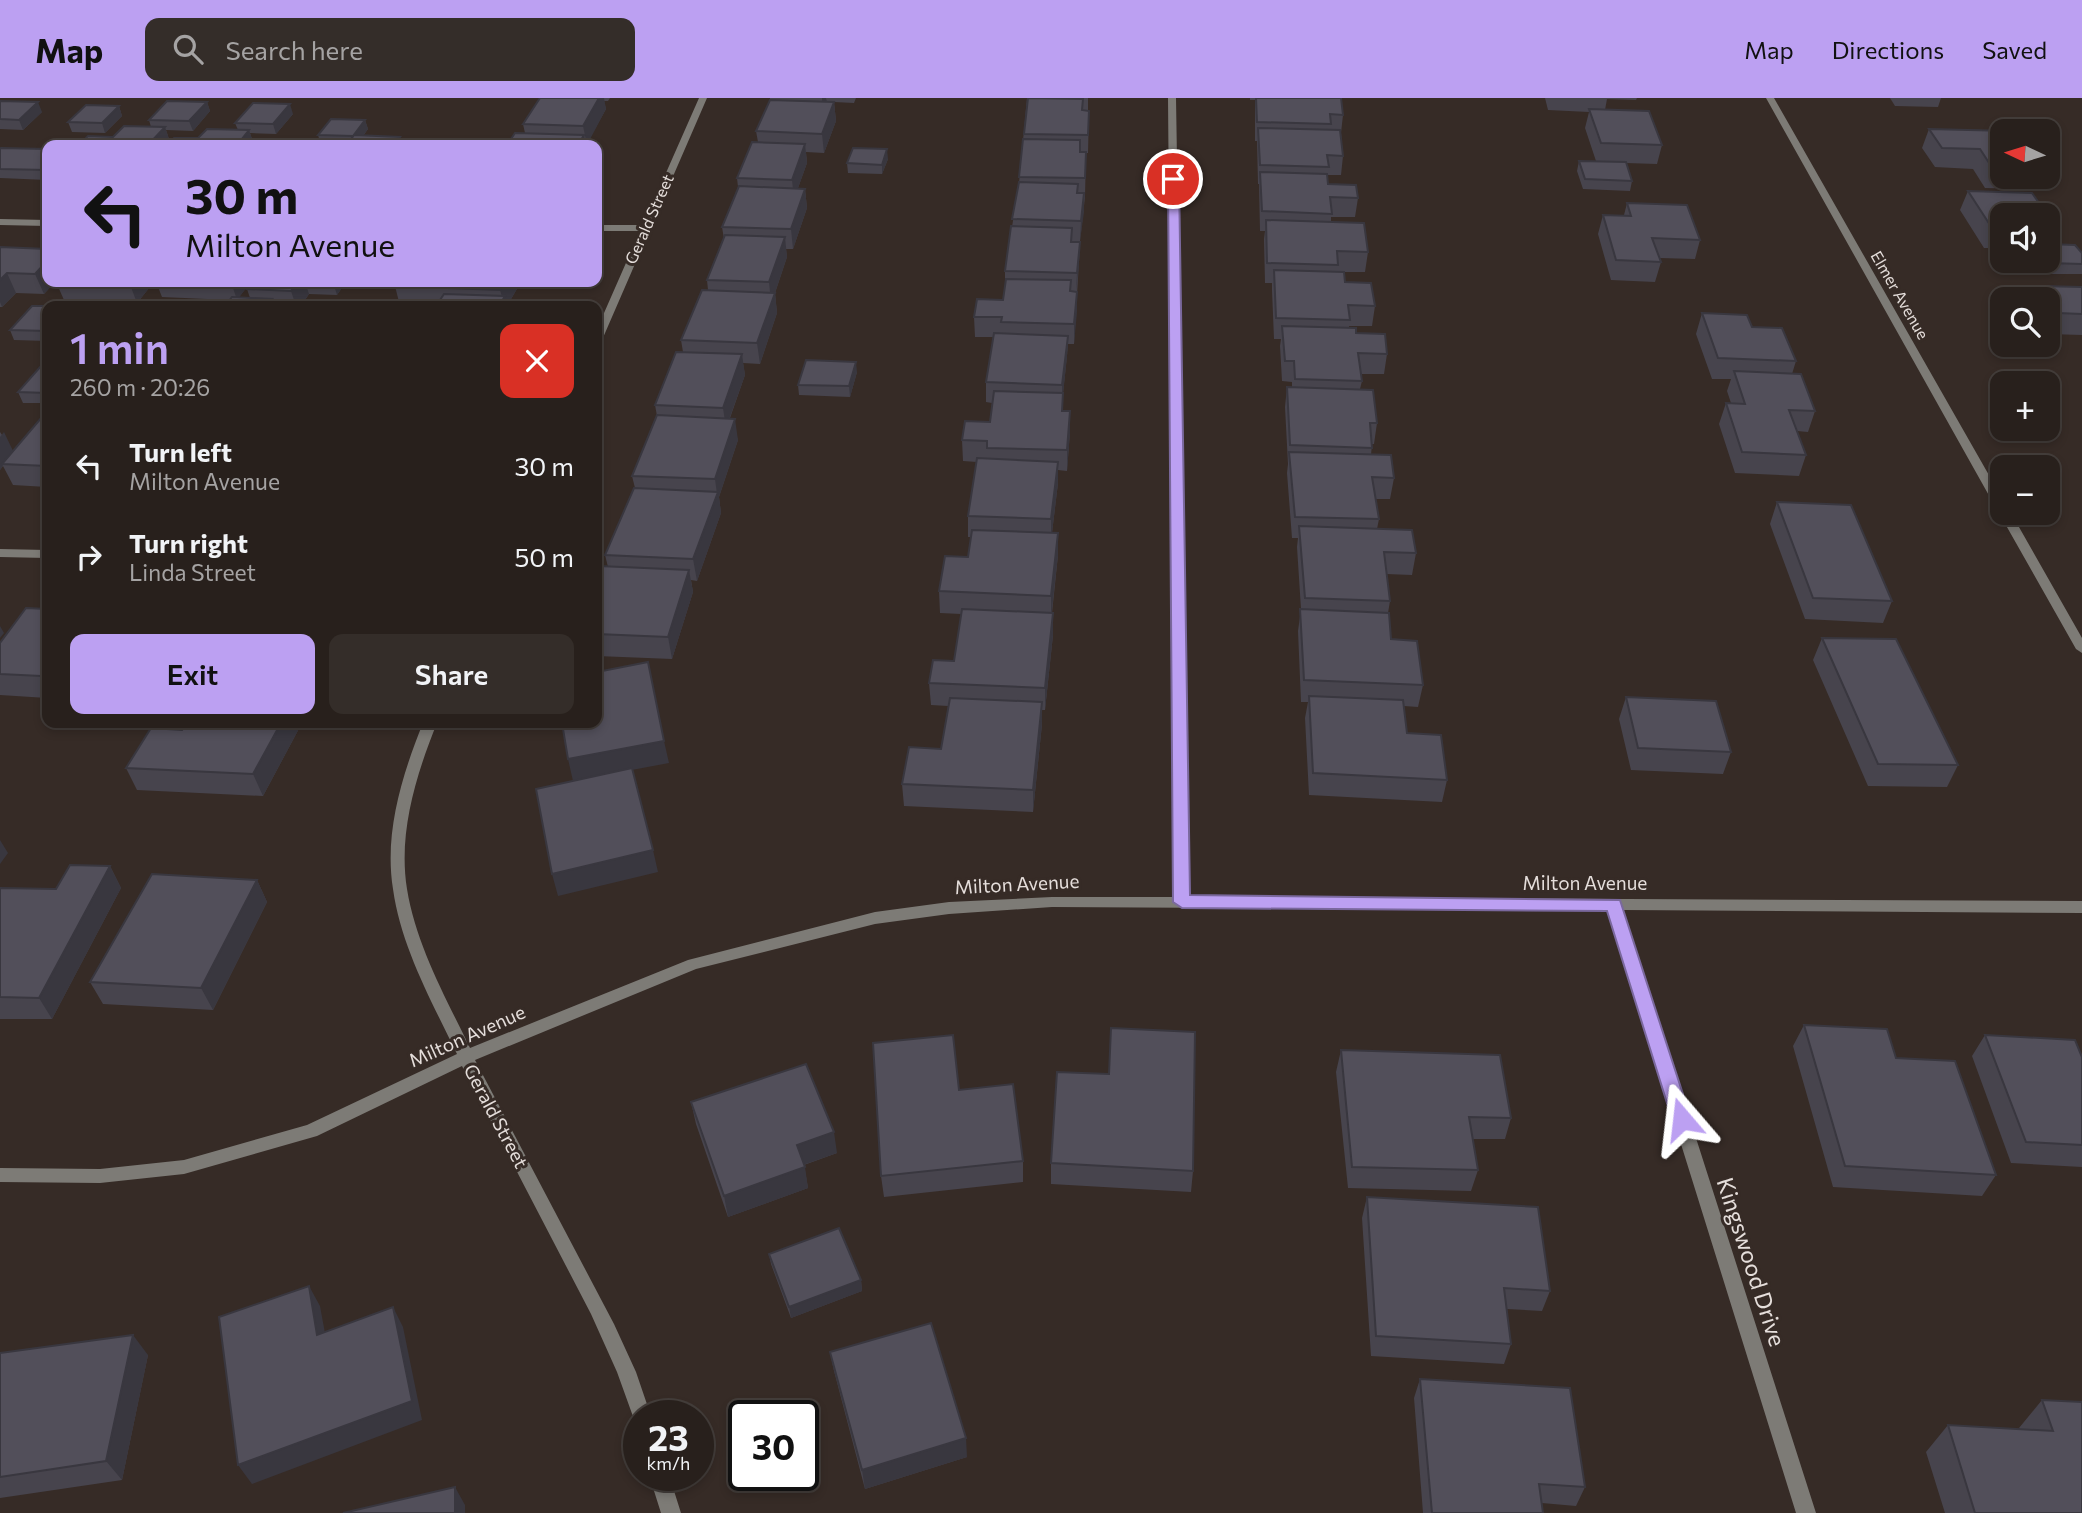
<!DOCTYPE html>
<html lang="en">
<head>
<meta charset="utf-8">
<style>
  :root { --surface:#28201c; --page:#342d29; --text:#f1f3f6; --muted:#a5a3a3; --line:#443e3b; --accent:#bca0f2 }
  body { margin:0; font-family:Commissioner,sans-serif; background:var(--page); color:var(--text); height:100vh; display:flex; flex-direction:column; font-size:26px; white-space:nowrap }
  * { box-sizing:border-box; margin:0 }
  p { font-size:23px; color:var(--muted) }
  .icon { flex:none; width:38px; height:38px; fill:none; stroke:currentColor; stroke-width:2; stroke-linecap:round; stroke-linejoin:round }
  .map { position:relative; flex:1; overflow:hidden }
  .side { position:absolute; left:42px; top:203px; width:560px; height:427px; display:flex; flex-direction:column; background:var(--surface); border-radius:14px; box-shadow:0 4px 10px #0003,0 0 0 2px var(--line) }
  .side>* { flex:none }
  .guide { position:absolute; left:42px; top:42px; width:560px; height:147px; border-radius:14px; box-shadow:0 4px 10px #0003,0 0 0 2px var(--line); background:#bca0f2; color:#111; overflow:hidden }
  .needle { width:46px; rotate:274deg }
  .buttons { position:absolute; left:1990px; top:21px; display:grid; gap:14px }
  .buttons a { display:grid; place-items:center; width:70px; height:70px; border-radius:14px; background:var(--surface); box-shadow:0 4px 10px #0003,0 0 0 2px var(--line); font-size:35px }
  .speed { position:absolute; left:623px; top:1302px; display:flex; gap:14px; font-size:35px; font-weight:700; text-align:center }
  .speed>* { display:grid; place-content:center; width:91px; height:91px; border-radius:50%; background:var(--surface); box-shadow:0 4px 10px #0003,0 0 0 2px var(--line); line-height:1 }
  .speed small { font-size:18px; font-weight:400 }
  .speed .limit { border:4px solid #111; border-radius:10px; background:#fff; color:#111 }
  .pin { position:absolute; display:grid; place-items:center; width:60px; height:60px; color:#fff; margin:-30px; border:4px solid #fff; border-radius:50%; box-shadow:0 2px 7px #0007 }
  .me { position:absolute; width:77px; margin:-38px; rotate:343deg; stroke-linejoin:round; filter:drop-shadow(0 0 5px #0008) }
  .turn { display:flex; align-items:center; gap:24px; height:147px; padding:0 28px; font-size:32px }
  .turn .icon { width:91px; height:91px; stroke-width:2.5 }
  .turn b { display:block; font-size:49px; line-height:60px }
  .round { display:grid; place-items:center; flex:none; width:74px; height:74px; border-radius:14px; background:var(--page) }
  .summary { display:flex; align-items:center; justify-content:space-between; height:119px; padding:0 28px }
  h1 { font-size:42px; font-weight:600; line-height:52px; color:var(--accent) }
  .primary-button { display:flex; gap:14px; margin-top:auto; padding:14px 28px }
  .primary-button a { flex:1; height:80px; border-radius:14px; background:var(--accent); color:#111; font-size:28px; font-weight:600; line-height:80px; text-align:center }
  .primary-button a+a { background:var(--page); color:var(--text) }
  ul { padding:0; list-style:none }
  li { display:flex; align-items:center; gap:21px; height:91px; padding:0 28px }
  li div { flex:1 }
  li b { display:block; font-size:26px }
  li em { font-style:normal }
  header { display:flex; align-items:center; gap:42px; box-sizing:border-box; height:98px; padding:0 35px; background:var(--accent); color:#111 }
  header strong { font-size:33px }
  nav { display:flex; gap:38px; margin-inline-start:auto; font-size:24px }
  .search { width:490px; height:63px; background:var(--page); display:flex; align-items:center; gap:18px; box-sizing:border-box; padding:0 24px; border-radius:14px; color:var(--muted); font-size:26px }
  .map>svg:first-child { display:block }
</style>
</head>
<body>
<header>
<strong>Map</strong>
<div class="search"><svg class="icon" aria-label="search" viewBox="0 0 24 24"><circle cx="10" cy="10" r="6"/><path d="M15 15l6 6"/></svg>Search here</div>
<nav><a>Map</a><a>Directions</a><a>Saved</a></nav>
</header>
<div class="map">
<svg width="2082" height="1415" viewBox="0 0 2082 1415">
  <rect width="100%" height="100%" fill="#362b26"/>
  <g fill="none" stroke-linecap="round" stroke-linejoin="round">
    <!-- street -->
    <path fill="#7d7b76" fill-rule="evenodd" d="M699 0H707L602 242 597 245V231L640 133H597V127H643Z
      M1168 0H1176L1189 799 2082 803V815L1623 812 1816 1415H1796L1608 812 1052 809 949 816 875 826 696 871 475 962 614 1226 636 1274 651 1318H639V1326L635 1324 617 1274 591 1216 462 968 317 1038 184 1076 100 1085 0 1084V1070L100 1071 184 1062 307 1027 457 956C432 904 401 849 393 791 384 735 402 677 423 625H437C416 677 398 735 407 791 416 847 446 900 470 950L688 862 875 814 949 804 1052 799H1175Z
      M1766 0H1774L2002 400V415H2011L2082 540V555L2076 551 1999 415 2000 413 1996 410Z
      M0 121 47 122V128L0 127Z
      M0 451 47 452V460L0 459Z
      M649 1377H669L681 1415H661Z"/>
  </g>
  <!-- wall -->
  <path fill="#47444d" d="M540 0H610L608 3H604L606 11 586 47H507L525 35 523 26Z
    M770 0H856L854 5 834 4 836 23 824 55 806 54 807 65 798 90 805 91 807 110 793 151H786L787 159 775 195 777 215 760 266 743 265 745 277 730 320 738 342 719 399 721 415 697 483 691 482 693 494 672 561 597 558V474L608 469 605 457 635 390 632 378 657 318 655 307 683 254 681 242 708 192 707 182 724 141 722 129 738 89 737 80 758 44 756 33 770 2Z
    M1027 0H1088V13H1089L1088 55H1086L1085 99 1080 143H1072L1071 144H1080L1079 164 1074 246H1068L1067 258 1063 295V313L1070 334 1067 373 1058 372V385L1052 435H1058V457L1052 515H1053V537L1045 612H1042V626L1033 714 904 708 902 686 941 651 948 608 931 607 929 585 954 563 961 516 940 515 939 493 968 459 971 439H968V418L977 364 963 363 962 342 990 324 992 305 986 304V284L993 239H975L974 219 1003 202 1005 189V173L1019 85Z
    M1250 0H1341L1343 17 1341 35 1343 58 1341 77H1328V86L1358 100 1355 119H1331V124L1368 154 1365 174H1337L1345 184 1375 208 1372 228H1349V230L1387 256 1384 276H1361L1362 283 1360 291 1377 325 1374 346H1372L1371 357 1394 380 1390 401H1376L1379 421 1377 431 1416 455 1412 477 1386 476 1390 503 1388 515 1391 541 1423 587 1418 609 1404 608 1407 635 1447 682 1442 704 1309 697 1305 620 1308 604H1301L1298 533 1301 511 1297 449 1298 440H1292L1287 375 1288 366 1285 309 1287 289H1292V284L1282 283 1280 248 1281 241H1274L1272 192V185H1265L1264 141 1265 133H1260L1259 86H1258L1257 43H1255V2H1250Z
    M1545 0H1637L1636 2 1607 1 1605 12 1662 47 1657 66 1626 65 1632 83 1630 93 1583 91 1577 73 1579 63H1596L1585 30 1589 14 1548 12Z
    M1890 0H1941L1938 9 1895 8Z
    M0 3 42 14 23 32 0 31Z
    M207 4 210 13 193 33 166 32 170 44 198 40 238 32 235 25 293 16 276 36 250 35 254 47H79L151 29 149 22Z
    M119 8 122 18 105 35 72 34 68 24Z
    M365 22 368 31 363 38 400 39 402 47H321L318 37Z
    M1929 31 2002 33V79H2034L2029 91 1985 90 1973 71 1935 69 1922 50Z
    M0 51H47V82L0 80Z
    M888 61 882 76 848 75 847 65Z
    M1968 93 2032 95 2058 132 2052 147H2075L2082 155V176H2045L2035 163H2048V117H2002V150H1984L1960 112Z
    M1627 105 1700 142 1695 161 1660 160 1661 164 1655 184 1611 182 1598 136 1603 117H1624Z
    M0 149 47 184H55L44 196 16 195 2 209H0Z
    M56 184H154L137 205 64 202Z
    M156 184H251L239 199 250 200 247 191 253 184H346L337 197 309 196 301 208H225L229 202 162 199Z
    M397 184H521L507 208H400L395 188Z
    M2040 188 2082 189V237L2049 236 2048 234V201H2034Z
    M48 208 47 243 14 242 10 232Z
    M1702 215 1752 229 1796 263 1792 276 1815 313 1808 334 1797 333 1806 357 1799 378 1735 375 1719 326 1726 305H1731L1727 293 1731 281H1712L1696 236Z
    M47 268V305H23L18 294Z
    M857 274 850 299 799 297 798 287Z
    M47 319V389L13 387 3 368 0 372V334L13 353Z
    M1777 404 1892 503 1883 525 1805 521 1770 426Z
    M47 511V600L0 597V545Z
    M1822 540 1958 667 1947 689 1868 688 1813 562Z
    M1626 599 1731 654 1723 676 1631 672 1619 621Z
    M302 625 263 698 137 692 126 670Z
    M110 768 121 790 52 921H0V790L56 791Z
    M257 782 267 804 213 912 103 906 90 884Z
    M1804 927 1896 960 1996 1077 1982 1098 1833 1089 1793 948Z
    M1985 937 2082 959V1069L2011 1065 1972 958Z
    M1341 952 1511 1020 1505 1041H1473L1478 1072 1471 1093 1348 1090 1336 974Z
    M959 992 1023 1063V1084L884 1099 881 1078Z
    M691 1004 837 1055 804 1067 808 1090 728 1119 696 1026Z
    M1051 1065 1193 1073 1191 1094 1051 1086Z
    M1367 1099 1550 1193 1542 1213 1507 1211 1511 1246 1504 1266 1371 1258 1362 1120Z
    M769 1156 861 1182 862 1193 791 1220 771 1166Z
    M830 1254 967 1359 865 1391 834 1273Z
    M0 1255 148 1257 122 1382 0 1400Z
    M1420 1281 1585 1389 1576 1408 1542 1405 1543 1415H1423L1414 1300Z
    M2042 1302 2082 1415H1945L1926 1354 1948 1327 2020 1331 2019 1330Z"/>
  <!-- shaded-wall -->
  <path fill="#39373f" d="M599 0H604L606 11 587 47 583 28Z
    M822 0H826L827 4 823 15Z
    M38 4 42 14 23 32 19 22Z
    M207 4 210 13 193 33 189 23Z
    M834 4 836 23 824 55 822 36Z
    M290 6 293 16 276 36 273 26Z
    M119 8 122 18 105 35 102 25Z
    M365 22 368 31 356 47 353 38Z
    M165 29 171 47H148Z
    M249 32 254 47H237Z
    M584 37 586 47H578Z
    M400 39 402 47H393Z
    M805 46 807 65 794 101 792 82Z
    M887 51 888 61 882 76V67Z
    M805 91 807 110 793 151 791 131Z
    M1084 95V114L1080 143 1081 123Z
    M785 139 787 159 775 195 777 215 760 266 757 245 771 204 769 184Z
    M1080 144 1079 164 1076 195 1077 175Z
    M47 163V184H55L44 196 35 176Z
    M7 175 16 195 2 209 0 204V182Z
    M129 184H154L137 205Z
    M231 184H251L237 202Z
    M297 184H305L309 196 301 208H296L291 193Z
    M333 184H346L337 197Z
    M505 184H521L507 208H499L503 202 500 192Z
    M1077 194V214L1074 246V226Z
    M272 201 274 208H266Z
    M1068 238 1067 258 1062 307V287Z
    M742 256 745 277 726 330 723 310Z
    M856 264 857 274 850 299 849 288Z
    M1070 313V334L1067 373V352Z
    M735 321 738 342 719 399 721 415 697 483 693 461 717 396 715 381Z
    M4 334 14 355 2 366 3 368 0 372V339Z
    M1058 364V385L1051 443V421Z
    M1058 435V457L1051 520V498Z
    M689 472 693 494 672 561 668 539Z
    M1053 515V537L1045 612V590Z
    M0 528 4 535 0 540Z
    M47 569V591L41 578Z
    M1042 604V626L1033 714V692Z
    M281 625H302L263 698 253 676Z
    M664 643 669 665 573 683 568 661Z
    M0 742 8 755 0 766Z
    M653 752 658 774 558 798 552 776Z
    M110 768 121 790 52 921 39 900Z
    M257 782 267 804 213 912 201 890Z
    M834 1034 837 1055 800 1068 797 1047Z
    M805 1069 808 1090 728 1119 724 1098Z
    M861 1182 862 1193 791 1220 789 1209Z
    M309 1188 320 1208 329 1257 317 1237Z
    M393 1209 403 1229 422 1322 252 1386 238 1367Z
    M133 1237 148 1257 122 1382 106 1363Z
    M966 1340 967 1359 865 1391 862 1372Z
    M455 1389 465 1407V1415H455Z"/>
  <!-- building -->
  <path fill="#524f5a" stroke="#39373f" stroke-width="2" d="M540 0H599L583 28 523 26Z
    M1028 0 1083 1 1082 12 1089 13 1088 37 1024 36Z
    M1256 0H1341L1343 17 1330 16 1331 26 1257 24Z
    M770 2 834 4 822 36 756 33Z
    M0 3 38 4 19 22 0 21Z
    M167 3 207 4 189 23 149 22Z
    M253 5 290 6 273 26 235 25Z
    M86 7 119 8 102 25 68 24Z
    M1589 11 1649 13 1662 47 1601 45Z
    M331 21 365 22 353 38 318 37Z
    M124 28 165 29 148 47H79L88 38 113 39Z
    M1258 30 1340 32 1343 58 1327 57 1329 69 1260 67Z
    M207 31 249 32 237 47H167L174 40H198Z
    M1929 31 2009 33H2002V71H1993L1980 51 1942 50Z
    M515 35 584 37 578 47H507Z
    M354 37 400 39 393 47H347Z
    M1023 41 1080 42V54H1086L1085 80 1019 79Z
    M752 44 805 46 792 82 737 80Z
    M1 50 47 51V71L46 72 0 71V51Z
    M853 50 887 51 882 67 847 65Z
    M1579 63 1626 64 1632 83 1585 81Z
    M1260 74 1327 76 1328 86 1356 87 1358 100 1330 99 1332 116 1262 113Z
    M1019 84 1078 86 1077 95H1084L1081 123 1012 121Z
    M739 88 805 91 791 131 722 129Z
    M1968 93 2032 95 2058 132H2048V117H2002V130H1992Z
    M1627 105 1687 107 1700 142 1652 140 1661 164 1616 162 1603 117 1631 118Z
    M1266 122 1364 125 1368 154 1337 153 1338 167 1267 165Z
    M1011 128 1072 130 1071 144H1080L1077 175 1005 173Z
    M725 137 785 139 769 184 707 182Z
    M2048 146 2075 147 2082 155V166L2049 165 2047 163Z
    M0 149 47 151V163L35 176 7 175 0 182Z
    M1274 172 1344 174 1345 184 1371 185 1375 208 1348 207 1350 222 1276 220Z
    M1006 181 1071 182 1070 193 1077 194 1074 226 1001 224 1002 219H974L977 201 1003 202Z
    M253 184H297L291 193 247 191Z
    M397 184H505L500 192 395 188Z
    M2040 188 2082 189V216L2058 215Z
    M702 192 775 195 757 245 681 242Z
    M444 196 505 198 499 208H436Z
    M232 199 272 201 266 208H225Z
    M32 208H48L47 233 10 232Z
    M1702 215 1747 217 1752 229 1782 230 1796 263 1718 260Z
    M1282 228 1356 230V235L1385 236 1387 256 1358 255 1362 283 1295 281 1294 263H1285Z
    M994 235 1068 238 1062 287 986 284Z
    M676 254 742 256 723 310 655 307Z
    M806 262 856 264 849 288 798 287Z
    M41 268H47V295L18 294Z
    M1734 273 1801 276 1815 313 1789 312 1806 357 1742 354 1726 305 1745 306Z
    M1287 289 1373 292 1377 325H1370L1372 350 1290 347Z
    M994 293 1063 295 1062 313H1070L1067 352 987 350V343L962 342 965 323 990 324Z
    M657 317 735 321 715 381 632 378Z
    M42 319H47V368L2 366Z
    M1289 354 1391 357 1394 380 1372 379 1379 421 1295 419Z
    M977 360 1058 364 1051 421 968 418Z
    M634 390 718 394 693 461 605 457Z
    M1777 404 1851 407 1892 503 1813 500Z
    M1299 428 1412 432 1416 455 1384 454 1390 503 1305 500Z
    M972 432 1058 435 1051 498 939 493 945 458 968 459Z
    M599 468 689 472 668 539 597 536V474Z
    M26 510 47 511V569L41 578 0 576V545Z
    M962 511 1053 515 1045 590 929 585 933 562 954 563Z
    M1300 511 1389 515 1391 541 1417 543 1423 587 1304 582Z
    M1822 540 1896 541 1958 667 1878 666Z
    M648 564 664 643 568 661 562 625H597V574Z
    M1309 598 1403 602 1407 635 1441 637 1447 682 1313 675Z
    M1626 599 1716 603 1731 654 1638 650Z
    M950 600 1042 604 1033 692 902 686 909 649 941 651Z
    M186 625H281L253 676 126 670 151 630 182 632Z
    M632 670 653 752 552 776 536 691Z
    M70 767 110 768 39 900 0 899V790L56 791Z
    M152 776 257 782 201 890 90 884Z
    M1804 927 1887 931 1896 960 1955 963 1996 1077 1845 1068Z
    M1111 930 1195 934 1193 1073 1051 1065 1057 974 1109 976Z
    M953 937 959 992 1013 986 1023 1063 881 1078 873 945Z
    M1985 937 2075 942 2082 959V1047L2026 1044Z
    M1341 952 1500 957 1511 1020 1469 1019 1478 1072 1352 1069Z
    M806 966 834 1034 797 1047 805 1069 724 1098 691 1004Z
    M1367 1099 1538 1109 1550 1193 1504 1190 1511 1246 1376 1238Z
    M839 1130 861 1182 789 1209 769 1156Z
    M309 1188 317 1237 393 1209 412 1303 238 1367 219 1219Z
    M931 1225 966 1340 862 1372 830 1254Z
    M133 1237 106 1363 0 1379V1255Z
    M1420 1281 1570 1290 1585 1389 1539 1386 1543 1415H1432Z
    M2042 1302 2082 1304V1415H1975L1948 1327 2053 1333Z
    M455 1389V1415H343Z"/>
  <!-- route -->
  <path fill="#bca0f2" stroke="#7a689d" stroke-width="2" d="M1173 78 1179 81 1190 797 1620 802 1691 1021 1688 1026H1675L1672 1021 1607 813 1182 810 1173 804 1168 81Z"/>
  <g text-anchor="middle" stroke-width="6" stroke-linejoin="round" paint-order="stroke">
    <!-- far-street labels -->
    <g font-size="16" fill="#e5dedb" stroke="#362b26">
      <text transform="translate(649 121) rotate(-66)" y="6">Gerald Street</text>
      <text transform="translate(1900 197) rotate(60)" y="6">Elmer Avenue</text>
    </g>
    <!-- street labels -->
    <g font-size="19" fill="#e5dedb" stroke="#362b26">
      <text x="1585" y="792">Milton Avenue</text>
      <text transform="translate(1017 786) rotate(-3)" y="7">Milton Avenue</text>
      <text transform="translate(467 938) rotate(-24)" y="7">Milton Avenue</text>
      <text transform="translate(496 1018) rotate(62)" y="7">Gerald Street</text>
    </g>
    <!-- near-street labels -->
    <g font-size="23" fill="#e5dedb" stroke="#362b26">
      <text transform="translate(1751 1164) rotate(72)" y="8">Kingswood Drive</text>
    </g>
  </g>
</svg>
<div class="buttons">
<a><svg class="needle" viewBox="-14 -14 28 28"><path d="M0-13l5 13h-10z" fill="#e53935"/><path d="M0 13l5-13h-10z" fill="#a5a3a3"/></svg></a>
<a><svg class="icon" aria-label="sound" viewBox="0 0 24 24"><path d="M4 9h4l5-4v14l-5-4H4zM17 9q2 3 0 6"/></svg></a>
<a><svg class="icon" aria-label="search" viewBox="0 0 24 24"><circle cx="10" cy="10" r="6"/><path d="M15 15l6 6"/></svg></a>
<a>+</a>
<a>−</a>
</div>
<div class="speed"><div>23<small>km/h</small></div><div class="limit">30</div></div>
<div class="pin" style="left:1173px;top:81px;background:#d93025"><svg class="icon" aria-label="arrive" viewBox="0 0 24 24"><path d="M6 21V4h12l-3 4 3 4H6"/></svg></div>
<svg class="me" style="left:1682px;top:1021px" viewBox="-20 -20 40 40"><path d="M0-17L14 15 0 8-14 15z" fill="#bca0f2" stroke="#fff" stroke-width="4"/></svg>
<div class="guide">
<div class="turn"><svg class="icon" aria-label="left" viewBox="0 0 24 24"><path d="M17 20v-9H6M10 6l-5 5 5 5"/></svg><div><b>30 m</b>Milton Avenue</div></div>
</div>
<section class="side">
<div class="summary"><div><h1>1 min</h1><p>260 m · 20:26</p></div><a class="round" style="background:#d93025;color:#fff"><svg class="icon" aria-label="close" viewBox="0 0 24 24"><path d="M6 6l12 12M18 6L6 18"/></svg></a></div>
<ul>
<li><svg class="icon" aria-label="left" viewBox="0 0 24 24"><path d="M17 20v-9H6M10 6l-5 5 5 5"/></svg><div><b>Turn left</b><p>Milton Avenue</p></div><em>30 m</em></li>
<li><svg class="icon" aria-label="right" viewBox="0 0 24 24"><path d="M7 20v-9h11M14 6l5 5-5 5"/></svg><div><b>Turn right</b><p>Linda Street</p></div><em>50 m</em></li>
</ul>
<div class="primary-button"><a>Exit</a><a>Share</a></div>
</section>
</div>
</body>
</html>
